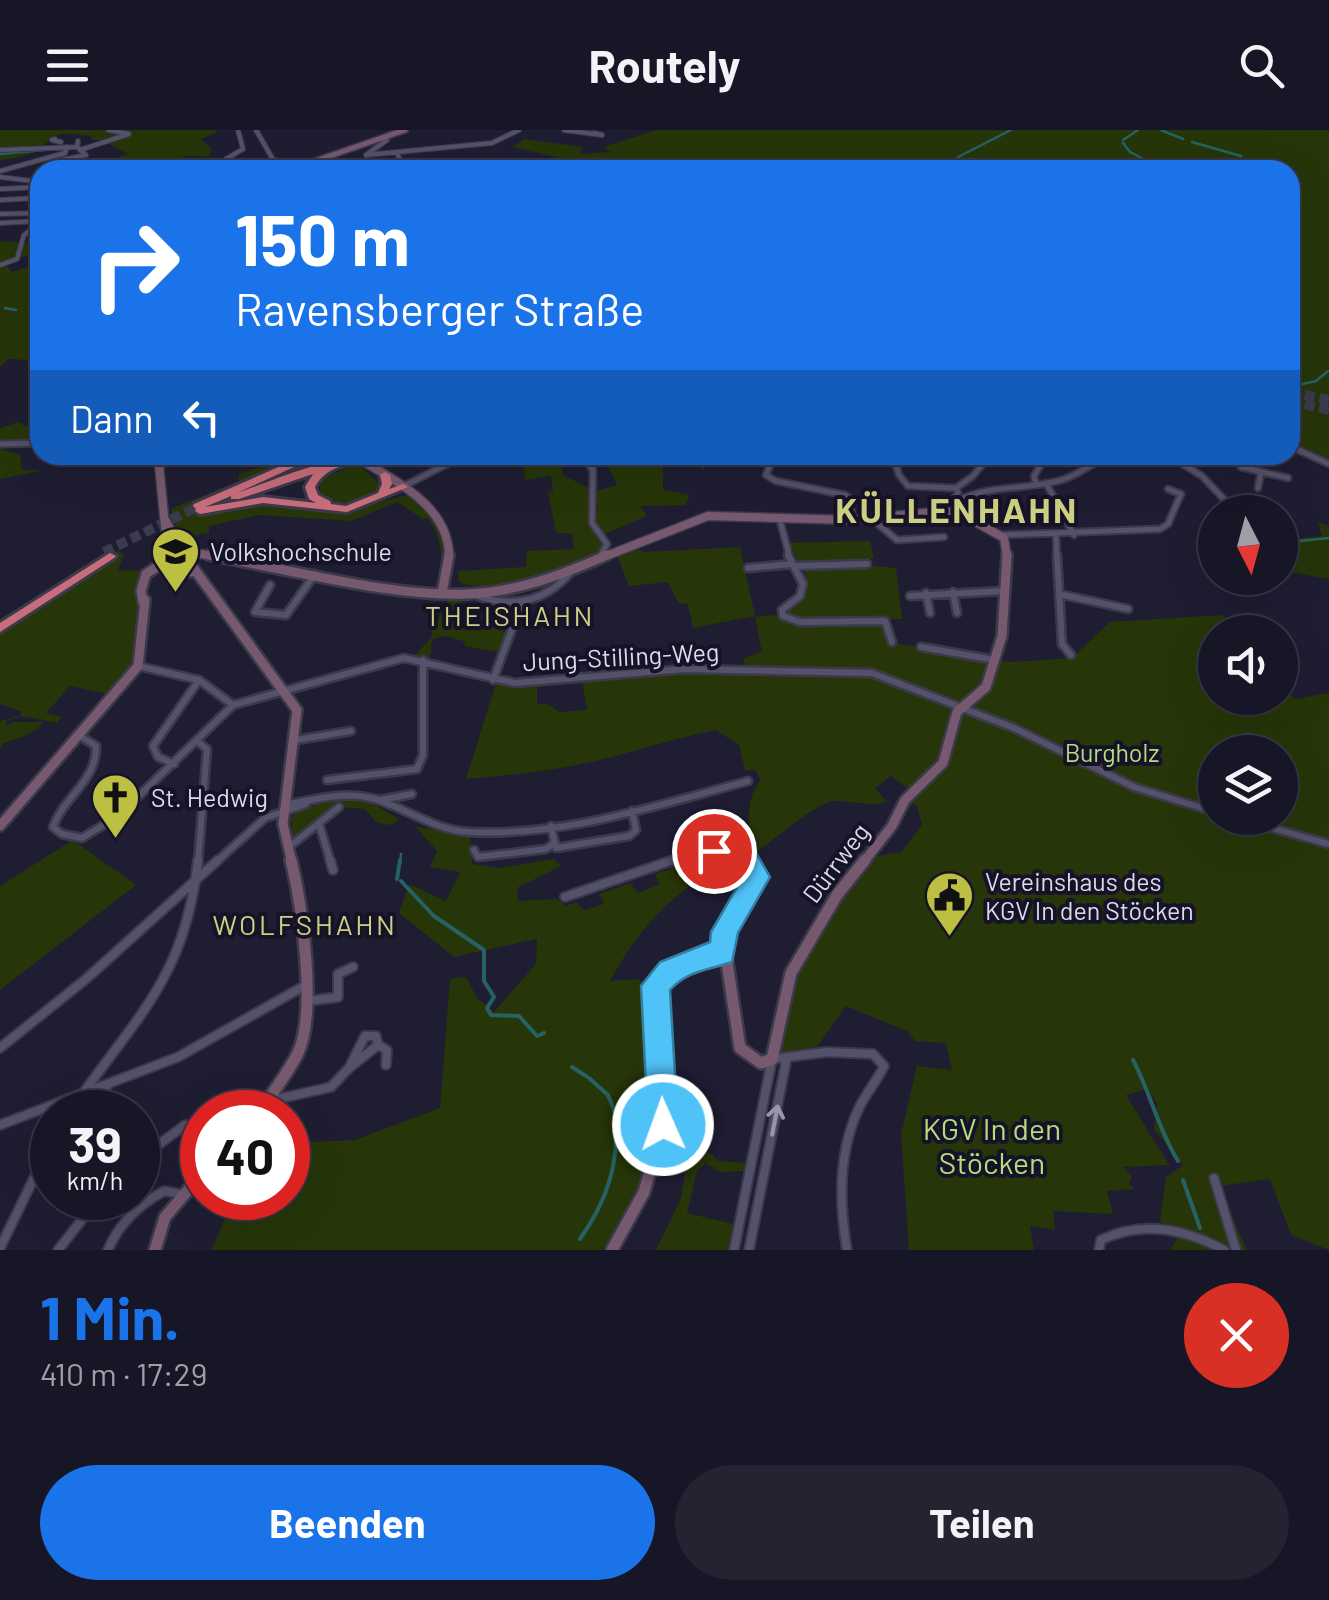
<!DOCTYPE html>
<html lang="de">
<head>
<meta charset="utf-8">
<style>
  :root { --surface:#171626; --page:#242332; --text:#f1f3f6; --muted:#9e9fa7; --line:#363543; --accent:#1a73e8 }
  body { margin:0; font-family:Barlow,sans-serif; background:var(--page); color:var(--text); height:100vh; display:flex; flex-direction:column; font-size:38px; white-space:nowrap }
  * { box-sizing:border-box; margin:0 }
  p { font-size:32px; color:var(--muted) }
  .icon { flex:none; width:55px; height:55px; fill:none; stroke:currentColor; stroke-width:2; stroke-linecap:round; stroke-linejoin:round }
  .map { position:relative; height:1120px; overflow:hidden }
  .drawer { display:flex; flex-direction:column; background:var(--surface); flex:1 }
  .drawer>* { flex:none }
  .top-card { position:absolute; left:30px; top:30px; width:1270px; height:305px; border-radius:30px; box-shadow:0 10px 40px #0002,0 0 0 2px var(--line); background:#1a73e8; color:#fff; overflow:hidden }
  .needle { width:65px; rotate:174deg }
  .buttons { position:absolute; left:1198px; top:365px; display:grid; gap:20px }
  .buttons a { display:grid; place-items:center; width:100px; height:100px; border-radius:50%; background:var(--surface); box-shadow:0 10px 40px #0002,0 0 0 2px var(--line); font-size:50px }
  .speed { position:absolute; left:30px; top:960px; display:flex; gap:20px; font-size:50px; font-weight:700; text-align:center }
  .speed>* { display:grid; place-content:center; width:130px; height:130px; border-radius:50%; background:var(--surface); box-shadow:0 10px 40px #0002,0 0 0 2px var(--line); line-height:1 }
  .speed small { font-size:25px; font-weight:400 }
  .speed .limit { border:15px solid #d22; background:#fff; color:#111 }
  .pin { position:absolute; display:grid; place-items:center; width:85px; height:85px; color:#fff; margin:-42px; border:5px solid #fff; border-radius:50%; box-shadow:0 2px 10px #0007 }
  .me { position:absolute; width:110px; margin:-55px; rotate:358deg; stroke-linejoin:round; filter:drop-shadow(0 0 8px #0008) }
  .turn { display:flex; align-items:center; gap:35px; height:210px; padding:0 40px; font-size:45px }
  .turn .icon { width:130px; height:130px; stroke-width:2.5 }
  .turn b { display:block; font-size:70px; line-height:85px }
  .then { display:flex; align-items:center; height:95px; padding:0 40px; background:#0003; gap:20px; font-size:38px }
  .round { display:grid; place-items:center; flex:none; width:105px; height:105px; border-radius:52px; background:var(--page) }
  .overview { display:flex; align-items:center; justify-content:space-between; height:170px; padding:0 40px }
  h1 { font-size:60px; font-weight:700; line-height:75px; color:var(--accent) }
  .primary-button { display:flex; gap:20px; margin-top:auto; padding:20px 40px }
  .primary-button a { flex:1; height:115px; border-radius:60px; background:var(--accent); color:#fff; font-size:40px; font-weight:700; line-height:115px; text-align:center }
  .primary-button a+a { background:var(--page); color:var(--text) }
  header { display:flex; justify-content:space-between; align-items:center; height:130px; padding:0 40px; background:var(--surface); font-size:45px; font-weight:700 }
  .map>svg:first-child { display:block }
</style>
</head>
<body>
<header><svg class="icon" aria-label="menu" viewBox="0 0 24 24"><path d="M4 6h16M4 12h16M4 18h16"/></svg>Routely<svg class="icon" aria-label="search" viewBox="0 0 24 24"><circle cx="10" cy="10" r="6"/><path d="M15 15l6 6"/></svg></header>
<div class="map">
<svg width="1329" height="1120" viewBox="0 0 1329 1120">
  <rect width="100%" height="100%" fill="#1f1d32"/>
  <!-- green -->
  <path fill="#263609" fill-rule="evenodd" d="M0 0H215L216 3 200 9 212 19 208 27 188 26 131 40H86L128 24 108 13 113 10H91L92 6C78 6 65 0 54 7 31 23 40 25 0 30Z
    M656 0H1329V332L1290 314V40H541L573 31 512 17 524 9 583 17 579 24 610 22 604 17Z
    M0 111 40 114V121L5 134 12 142 40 133V218L28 230 9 229 0 236Z
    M20 292 25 297 40 292V312L10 313 3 320 20 325 22 340H44L0 349V298Z
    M298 325H307L192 375 203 384 253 372 350 380 407 365C444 383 453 419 438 455 443 432 444 412 428 388L423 389 397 372 351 391 259 385 209 396V403L181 408V414L171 379 239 351 238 345 244 342Z
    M523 325H560L563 345 589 358 595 375 590 392 605 416C601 419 599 424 595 427 572 445 485 465 459 452L458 441 526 437 527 421 574 419 572 403H556L548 363 553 362 551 346 525 350Z
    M611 325H700L705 341 695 332 670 327 663 336V360L690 365 685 375 640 376 647 386 602 405 593 394 598 376 595 361 617 355 604 328Z
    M357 334 383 356C366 370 339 380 320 365V349Z
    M1318 392 1329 396V449L1280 440V410L1322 406Z
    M870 411 874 428 858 432 799 433 789 413Z
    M740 417 755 486 693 498 688 474 678 473 668 452 629 456 617 425 633 418 646 422Z
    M118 421 124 424 118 440 142 441 138 459 134 535 110 564 70 556 46 583 62 587 57 593 21 586 6 591V596L14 592H43C38 602 15 610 3 613L0 620V591L19 586 22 582 0 574V502Z
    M876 436 896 438 902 489 799 491 785 483 807 463 805 438Z
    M449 468 464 470 450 483 508 503 497 532 492 531 497 530 498 522 464 516 466 512 445 506 432 509 430 529 414 526 432 507V494H436Z
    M775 485 795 495 881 493 888 512 1011 532 1072 528 1110 492 1223 485 1238 502H1215V568H1280V552L1295 569 1329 563V1120L1291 1105 1270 1049 1218 1056 1247 1120H1170L1177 1109 1160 1091 1166 1047 1183 1035 1154 999 1157 974 1148 959 1126 965 1169 1035 1123 1037 1132 1046 1129 1054 1135 1059 1107 1061 1113 1084 1053 1081 1055 1100 1030 1096 1034 1120H909L901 1004 917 936 952 940 946 913 915 911 907 901 846 876 817 917 779 923 793 855 842 764 873 727 901 722 922 695 917 675 910 673 921 664 897 668 908 659 891 646 875 658 887 672C866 677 855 670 833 671 819 671 770 713 753 725 748 702 744 669 761 650L755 640H745L739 615 716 600C676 608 639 620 600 630 556 641 511 645 466 649L496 553 537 554V574H547L560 582 587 580 582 552 680 542H747L743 528 762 522 755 487ZM1215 622H1280V688H1215Z
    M335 669 369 671 399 689 391 695 377 693 365 679 339 677 293 713 291 688 298 681Z
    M415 696 470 707 472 734 499 738 554 729 561 736 517 758 518 771 556 769 566 776 576 772 584 780 604 774 599 764 630 753 638 763 660 754 655 744 706 729 732 730C674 761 642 793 610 851L637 849 648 855 658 980 655 999 637 1062 603 1120H212L233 1068H288V1013L355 1010 440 978 450 849 466 847 477 868 494 882 536 834 537 809 454 827 399 783 409 754 446 771 460 742 430 737 437 721Z
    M73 710 136 755 0 860V756Z
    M666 1011 712 1024 718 1031 746 1033 744 1041 720 1042 706 1033 697 1041 687 1083 733 1094 728 1120H656L681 1068 686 1038 661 1032Z"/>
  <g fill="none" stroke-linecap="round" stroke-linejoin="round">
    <!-- stream-far1 -->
    <path stroke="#266264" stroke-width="2.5" d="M1161 0 1183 9
      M1123 10 1138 0
      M1192 12 1241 26
      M1123 13 1130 22 1153 34
      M0 24 44 20
      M457 30 507 40
      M955 40 958 27 1011 0
      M5 178 16 180
      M29 179 40 177
      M1290 257 1316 251 1328 241
      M1280 413 1329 408
      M400 733 401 724"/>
    <!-- stream -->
    <path stroke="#266264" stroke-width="4" d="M397 749 400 730
      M401 751 434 786 484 820V851L494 867 487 878 491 885 519 886 537 906 544 903
      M1133 930C1151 964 1158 999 1178 1031
      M572 937 586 946
      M589 948 608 965 614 980
      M1183 1050 1200 1098
      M580 1109C607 1071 619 1034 616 987"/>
    <!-- highway-tunnel -->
    <path stroke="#3b3a4e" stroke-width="10" stroke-dasharray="10 5" stroke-linecap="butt" d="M1290 262 1329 270
      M1290 271 1329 280
      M820 325H844
      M104 422 197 377"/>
    <defs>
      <path id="street-far3" d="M256 0 279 40
        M564 0 602 5 594 3
        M385 7 387 10 366 25 492 13 519 0
        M55 9 52 10 61 12
        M0 20 78 17
        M80 20 129 4 108 0
        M397 23 404 40
        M53 32 86 25 77 17 78 11
        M165 40 221 32 243 19 238 0
        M235 40 276 30
        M0 41 65 23 67 17
        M0 47 40 52
        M0 59 40 57
        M0 70 40 68
        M0 84 40 83
        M0 93 39 91
        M0 135 17 129 24 105 39 94"/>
      <path id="street-far2" d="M0 314 40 313
        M1290 316 1329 334
        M582 325 593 340 592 393 607 414 599 428
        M805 325 771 333 766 345 776 351 845 365 850 368 852 390
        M893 325 899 345 908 356 956 358
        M1168 325 1202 346 1236 382
        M1241 325V337L1288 348
        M1046 353 1074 405
        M1036 354 1034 346 1047 325
        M404 356 465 325
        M1258 358 1261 342
        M953 371 958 363 956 358 973 346 990 325
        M944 381C973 353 1021 361 1058 351 1076 346 1091 335 1107 325
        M779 387 790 428
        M872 389 897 410 944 407
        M1001 405 1160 399 1168 394 1181 364 1168 359
        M1056 406 1057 428"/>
      <path id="street-far1" d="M788 425 803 454 800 466 782 480 783 486 800 492 885 491 892 512
        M1057 425 1062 514 1071 525
        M796 436 867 434
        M748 438 792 434
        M270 455 255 482 286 485 315 444
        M953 462 957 483
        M926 463 930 483
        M473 464C509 479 544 473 570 443
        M1059 464 1128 479
        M910 466 1004 461
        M921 517 995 530
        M138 536 199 550 233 575
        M493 550 522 472
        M80 606 96 616C97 651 64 666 53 697L62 704 82 708 118 686 233 575 404 528 515 553 685 539 872 543 1014 598 1134 657 1215 682
        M296 610 351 601
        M198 612 207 619 198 733
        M174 634 158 627 153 616 199 550
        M327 650 417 639 423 625V530
        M380 670 412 664
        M284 675C315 670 344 660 375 669 408 679 434 700 469 702 564 707 658 675 748 651
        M1236 688 1329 714
        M319 694 331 733
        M551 696 556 718 629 706 636 700 632 681
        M289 717 339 677
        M474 720 478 727 546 719 553 714
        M215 733 265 688 306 674
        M664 733 728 723 749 733"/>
      <path id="street" d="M330 730 333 740
        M565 767 673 730
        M723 823 725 802 757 747 747 730
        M308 871 338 867V844L353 837
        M365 906H376L378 915 349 938Z
        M378 915 387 920 386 935
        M0 918 86 849 218 730
        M269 971 331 957 349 938
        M70 982C134 888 185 851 198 730
        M74 982 108 955
        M0 995 178 927 306 855
        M138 1030 185 995
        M1214 1048 1236 1120
        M0 1118 52 1011
        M58 1120 99 1068
        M108 1120C119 1093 139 1075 164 1061L181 1064
        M734 1120 772 929 827 922 873 924 884 936C877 951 866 963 859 978 838 1022 839 1073 847 1120
        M749 1120 787 927
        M1099 1120 1101 1110C1142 1090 1185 1099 1224 1120"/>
      <path id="secondary-far3" d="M289 40 405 0"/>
      <path id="secondary-far2" d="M158 325 167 415 173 428
        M363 331C400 354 450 378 449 428
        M159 336 172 325
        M166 391 185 428
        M168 428 189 422 224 428
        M601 428 708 386 852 390 944 381 965 386 1004 408 1007 428"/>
      <path id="secondary-far1" d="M172 425 191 442
        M184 425 297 580 283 694 292 733
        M209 425C286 439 392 467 467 464 517 462 562 445 607 425
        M442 463 449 425
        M143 472 141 461 146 444 175 425
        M0 696 138 536 145 470
        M863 733 892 696 905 670 943 633 957 582 986 557 1002 506 1007 425"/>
      <path id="secondary" d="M260 982C272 963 288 943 298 923 317 882 302 775 291 730
        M155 1120 165 1087 202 1044
        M612 1120 644 1062 663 995 656 853C674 834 700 820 726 826L740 918 761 933 772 929 791 843 837 765 865 730"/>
      <path id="highway" d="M306 325H320L237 363C282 347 331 325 379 325L378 327C355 333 327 334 315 357L318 365 330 371 331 374 346 376 378 363 382 354 380 345 385 342 390 345 392 354 389 359 403 354 408 357 347 382 263 373 200 384 195 381 196 379 193 376 194 374ZM313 344 305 357 309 369 316 373 263 367 205 377 231 366V369H239Z
        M110 423 116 426 114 428 0 502V493Z"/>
    </defs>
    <!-- street-far3 casing -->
    <use href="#street-far3" stroke="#3c394b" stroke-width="6"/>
    <!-- street-far2 casing -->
    <use href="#street-far2" stroke="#3c394b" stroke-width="9"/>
    <!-- street-far1 casing -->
    <use href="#street-far1" stroke="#3c394b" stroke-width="11"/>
    <!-- street casing -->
    <use href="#street" stroke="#3c394b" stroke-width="12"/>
    <!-- secondary-far3 casing -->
    <use href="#secondary-far3" stroke="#3c394b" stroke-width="8"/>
    <!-- secondary-far2 casing -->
    <use href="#secondary-far2" stroke="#3c394b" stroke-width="11"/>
    <!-- secondary-far1 casing -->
    <use href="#secondary-far1" stroke="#3c394b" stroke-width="14"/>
    <!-- secondary casing -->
    <use href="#secondary" stroke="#3c394b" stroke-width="16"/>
    <!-- highway casing -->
    <use href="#highway" stroke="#3c394b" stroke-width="6"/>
    <!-- street-far3 -->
    <use href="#street-far3" stroke="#54516a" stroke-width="4"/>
    <!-- street-far2 -->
    <use href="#street-far2" stroke="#54516a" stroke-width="5"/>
    <!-- street-far1 -->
    <use href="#street-far1" stroke="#54516a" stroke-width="6"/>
    <!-- street -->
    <use href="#street" stroke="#54516a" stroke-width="8"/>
    <!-- secondary-far3 -->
    <use href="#secondary-far3" stroke="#77596f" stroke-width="5"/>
    <!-- secondary-far2 -->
    <use href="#secondary-far2" stroke="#77596f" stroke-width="8"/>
    <!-- secondary-far1 -->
    <use href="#secondary-far1" stroke="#77596f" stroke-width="9"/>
    <!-- secondary -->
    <use href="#secondary" stroke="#77596f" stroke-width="11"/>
    <!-- highway -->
    <use href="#highway" fill="#c86d7b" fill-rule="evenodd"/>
    <defs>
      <path id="secondary-bridge" d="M354 325 363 331"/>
    </defs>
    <!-- secondary-bridge casing -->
    <use href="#secondary-bridge" stroke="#3c394b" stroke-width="11" stroke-linecap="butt"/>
    <!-- secondary-bridge -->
    <use href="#secondary-bridge" stroke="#77596f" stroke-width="8"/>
  </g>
  <!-- one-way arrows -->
  <defs><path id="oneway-shaft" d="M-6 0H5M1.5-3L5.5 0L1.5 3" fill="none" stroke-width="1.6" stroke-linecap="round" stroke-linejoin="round" transform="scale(2.5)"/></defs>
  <use stroke="#9896aa" href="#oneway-shaft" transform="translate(775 990) rotate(-79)"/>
  <!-- route -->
  <path fill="#4fc3f7" stroke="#337fa1" stroke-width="2.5" d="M726 710 754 719 770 747 738 803 732 832C709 840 688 840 670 860L678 995 674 1005 663 1009 652 1005 648 995 641 856 660 832 710 812 711 802 743 747 736 734 704 728 701 721 704 714Z"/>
  <!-- icons -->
  <defs>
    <symbol id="university-pin" viewBox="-11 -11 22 30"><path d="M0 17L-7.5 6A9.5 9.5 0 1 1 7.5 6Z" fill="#bdbf43" stroke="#161328"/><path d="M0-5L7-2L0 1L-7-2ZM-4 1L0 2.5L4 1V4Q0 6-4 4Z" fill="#111"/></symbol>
    <symbol id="church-pin" viewBox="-11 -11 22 30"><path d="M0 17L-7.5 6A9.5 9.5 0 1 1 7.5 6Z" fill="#bdbf43" stroke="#161328"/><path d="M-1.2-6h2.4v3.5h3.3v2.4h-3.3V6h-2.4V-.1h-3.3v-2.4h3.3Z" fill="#111"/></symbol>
    <symbol id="civic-pin" viewBox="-11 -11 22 30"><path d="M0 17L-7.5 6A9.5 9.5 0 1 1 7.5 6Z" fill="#bdbf43" stroke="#161328"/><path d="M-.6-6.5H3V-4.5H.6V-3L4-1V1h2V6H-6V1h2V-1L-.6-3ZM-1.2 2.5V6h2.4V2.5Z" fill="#111"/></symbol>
  </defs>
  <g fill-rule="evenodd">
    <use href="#university-pin" x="148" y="394" width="55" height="75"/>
    <use href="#church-pin" x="88" y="640" width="55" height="75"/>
    <use href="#civic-pin" x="922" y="738" width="55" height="75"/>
  </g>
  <g text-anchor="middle" stroke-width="8" stroke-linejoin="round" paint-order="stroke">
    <!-- poi labels -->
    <g font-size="25" fill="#dcdbea" stroke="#161328" text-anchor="start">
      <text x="210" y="431">Volkshochschule</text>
      <text x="151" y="677">St. Hedwig</text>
      <text x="985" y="761">Vereinshaus des<tspan x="985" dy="29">KGV In den Stöcken</tspan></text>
    </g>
    <!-- street labels -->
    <g font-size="25" fill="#dcdbea" stroke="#161328">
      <text transform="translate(621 527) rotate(-3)" y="9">Jung-Stilling-Weg</text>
      <text transform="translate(836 733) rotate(-53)" y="9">Dürrweg</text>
    </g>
    <!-- park labels -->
    <g font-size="25" fill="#b4dd7c" stroke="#161328">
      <text x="1112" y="632">Burgholz</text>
    </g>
    <!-- neighbourhood labels -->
    <g font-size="28" letter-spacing="2.5" fill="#cdd082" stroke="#161328">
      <text x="510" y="496">THEISHAHN</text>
      <text x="305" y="805">WOLFSHAHN</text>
    </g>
    <!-- near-park labels -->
    <g font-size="30" fill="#b4dd7c" stroke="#161328">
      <text x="992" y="1010">KGV In den<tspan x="992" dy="34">Stöcken</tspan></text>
    </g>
    <!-- district labels -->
    <g font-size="35" font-weight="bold" letter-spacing="2.5" fill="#cdd082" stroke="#161328">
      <text x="957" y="393">KÜLLENHAHN</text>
    </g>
  </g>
</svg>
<div class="buttons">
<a><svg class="needle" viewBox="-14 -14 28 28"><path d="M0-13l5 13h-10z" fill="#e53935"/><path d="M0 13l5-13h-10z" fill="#9e9fa7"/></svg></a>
<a><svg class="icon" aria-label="sound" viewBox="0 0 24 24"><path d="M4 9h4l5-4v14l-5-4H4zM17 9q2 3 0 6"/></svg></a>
<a><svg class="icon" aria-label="layers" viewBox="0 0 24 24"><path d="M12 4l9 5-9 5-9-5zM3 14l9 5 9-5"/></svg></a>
</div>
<div class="speed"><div>39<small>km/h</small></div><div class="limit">40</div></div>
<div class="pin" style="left:714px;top:721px;background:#d93025"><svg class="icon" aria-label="arrive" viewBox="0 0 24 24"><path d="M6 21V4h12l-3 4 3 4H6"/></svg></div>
<svg class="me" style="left:663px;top:995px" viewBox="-20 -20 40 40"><circle r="17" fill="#4fc3f7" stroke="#fff" stroke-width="3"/><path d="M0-11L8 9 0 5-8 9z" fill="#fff"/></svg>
<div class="top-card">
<div class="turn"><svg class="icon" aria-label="right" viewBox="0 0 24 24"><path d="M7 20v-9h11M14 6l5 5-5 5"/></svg><div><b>150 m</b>Ravensberger Straße</div></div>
<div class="then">Dann<svg class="icon" aria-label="left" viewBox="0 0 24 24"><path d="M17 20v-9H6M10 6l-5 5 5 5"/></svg></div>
</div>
</div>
<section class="drawer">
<div class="overview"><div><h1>1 Min.</h1><p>410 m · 17:29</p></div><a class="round" style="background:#d93025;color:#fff"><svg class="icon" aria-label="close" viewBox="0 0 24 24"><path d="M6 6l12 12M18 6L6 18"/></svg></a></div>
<div class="primary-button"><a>Beenden</a><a>Teilen</a></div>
</section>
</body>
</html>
